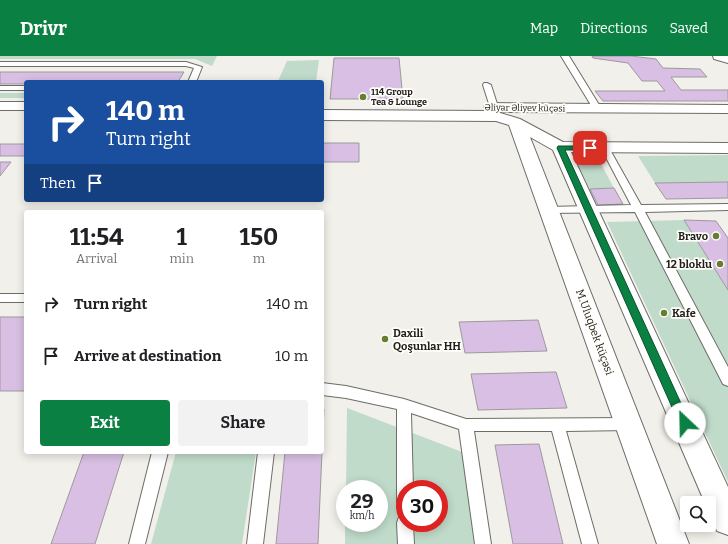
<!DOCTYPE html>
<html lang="en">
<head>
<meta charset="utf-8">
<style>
  :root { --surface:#fff; --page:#f2f2f2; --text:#202124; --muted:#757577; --accent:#0b8043 }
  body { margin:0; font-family:Bitter,serif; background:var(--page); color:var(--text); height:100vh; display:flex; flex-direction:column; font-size:15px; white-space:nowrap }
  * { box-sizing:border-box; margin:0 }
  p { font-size:13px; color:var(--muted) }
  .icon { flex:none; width:22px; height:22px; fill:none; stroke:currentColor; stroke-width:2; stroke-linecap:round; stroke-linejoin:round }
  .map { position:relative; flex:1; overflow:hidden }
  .sheet { position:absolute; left:24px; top:154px; width:300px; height:244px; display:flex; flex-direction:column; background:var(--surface); border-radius:4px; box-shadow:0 2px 10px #0003 }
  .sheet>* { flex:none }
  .banner { position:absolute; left:24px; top:24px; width:300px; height:122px; border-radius:4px; box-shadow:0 2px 10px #0003; background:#1a4fa0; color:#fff; overflow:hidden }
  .fabs { position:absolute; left:680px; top:440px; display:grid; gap:8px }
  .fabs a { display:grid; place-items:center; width:36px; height:36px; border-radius:4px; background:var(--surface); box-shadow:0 2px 10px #0003; font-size:20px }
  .speed { position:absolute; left:336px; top:424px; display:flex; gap:8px; font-size:20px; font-weight:700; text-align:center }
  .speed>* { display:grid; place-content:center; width:52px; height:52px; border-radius:50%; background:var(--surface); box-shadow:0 2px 10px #0003; line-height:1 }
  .speed small { font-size:10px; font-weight:400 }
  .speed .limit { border:6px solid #d22; background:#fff; color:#111 }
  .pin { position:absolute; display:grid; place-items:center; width:34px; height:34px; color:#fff; margin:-17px; border-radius:8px; box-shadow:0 2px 6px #0006 }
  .me { position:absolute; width:44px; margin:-22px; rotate:336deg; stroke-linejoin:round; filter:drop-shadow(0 0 3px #0008) }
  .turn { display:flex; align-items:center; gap:14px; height:84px; padding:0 16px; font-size:18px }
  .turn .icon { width:52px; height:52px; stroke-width:2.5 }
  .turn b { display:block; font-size:28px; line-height:34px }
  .then { display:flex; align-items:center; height:38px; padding:0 16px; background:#0003; gap:8px; font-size:15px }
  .eta { display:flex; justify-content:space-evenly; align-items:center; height:68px; text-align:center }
  .eta b { font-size:24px; font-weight:700; line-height:28px }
  .primary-button { display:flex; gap:8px; margin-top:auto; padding:8px 16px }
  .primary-button a { flex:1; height:46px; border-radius:4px; background:var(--accent); color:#fff; font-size:16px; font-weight:700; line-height:46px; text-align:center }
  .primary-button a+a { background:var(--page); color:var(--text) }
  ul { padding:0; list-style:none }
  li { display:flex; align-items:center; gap:12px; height:52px; padding:0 16px }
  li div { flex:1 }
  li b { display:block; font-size:15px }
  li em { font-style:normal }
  header { display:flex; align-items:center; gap:24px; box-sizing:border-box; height:56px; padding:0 20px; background:var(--accent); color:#fff }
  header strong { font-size:19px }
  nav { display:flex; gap:22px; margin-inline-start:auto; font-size:14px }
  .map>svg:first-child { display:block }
</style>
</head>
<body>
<header>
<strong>Drivr</strong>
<nav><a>Map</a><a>Directions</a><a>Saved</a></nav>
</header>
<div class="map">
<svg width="728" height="488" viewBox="0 0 728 488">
  <rect width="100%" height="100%" fill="#f2f0ea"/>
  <!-- green -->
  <path fill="#c0dbca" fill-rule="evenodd" d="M0 0H217L212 10 195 3H0Z
    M319 4 316 26H270L278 25 287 5Z
    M0 37H26V42H0Z
    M728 99V126L655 127 638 100Z
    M600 106 614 132 590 133 577 107Z
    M684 164 728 234V426L607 166Z
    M347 352 470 399 483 488H345V467H379V433H346ZM405 433H439V467H405Z
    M176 396H256L242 488H151Z"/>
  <!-- building -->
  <path fill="#d8bfe3" stroke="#9d999e" d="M592 0H631L656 3 663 12 700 13 707 21H671L681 34H728V45H603L595 35H665L657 25H642L628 7 593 2Z
    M334 2H399L403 43H330Z
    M0 16H184L178 26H26V28H0Z
    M322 87H359V106H322Z
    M0 88H26V97L24 100H0Z
    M0 106H11L0 120Z
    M728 126V142L666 143 655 127Z
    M614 132 623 148 598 149 590 133Z
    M684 164 716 165 728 182V234Z
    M0 261H26V335H0Z
    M538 264 547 295 465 297 459 266Z
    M556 316 567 352 478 354 471 318Z
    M322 353H324L322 394Z
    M539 388 563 488H513L495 389Z
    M84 396H124L95 488H51Z
    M285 396H322L318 488H276Z"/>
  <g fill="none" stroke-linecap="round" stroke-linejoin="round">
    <defs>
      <path id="lane" d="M561 0H569L601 52 600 54H594Z
        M0 6H186L202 11 196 26H188L194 12 186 10H0Z
        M484 27H487L491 29 498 51 497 53H491L490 51 483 29Z
        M0 30H26V34H0Z
        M605 89 609 92 641 149 728 148V154L645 156 728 311V330L723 328 635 156 548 157 543 154 548 151 631 149 601 92Z
        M0 238H26V246H0Z
        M322 327 346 330 404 343 466 363 629 362 634 363 636 368 634 373 629 374 566 375 598 488H582L552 375H474L491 488H475L459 373 411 357 413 433H405V454L399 452 397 446V353L346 342 322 339Z
        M152 396H168L145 488H129Z
        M258 396H274L263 488H247Z
        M405 459V467H413L414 488H398L397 467 399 461Z"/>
      <path id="street" d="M713 0H728V7L714 3Z
        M0 46H26V54H0Z
        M491 47 728 49V57L497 56 520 63 563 86 728 87V97L571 96 728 431V479L717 475 709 455V447H705L553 94 530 81 689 488H657L509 69 496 65 322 64V54L491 55 486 54 484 51 486 48Z"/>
    </defs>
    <!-- lane casing -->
    <use href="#lane" stroke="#6e6c67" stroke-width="2"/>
    <!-- street casing -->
    <use href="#street" stroke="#6e6c67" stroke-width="2"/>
    <!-- lane -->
    <use href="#lane" fill="#fff" fill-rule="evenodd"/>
    <!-- street -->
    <use href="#street" fill="#fff" fill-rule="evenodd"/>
  </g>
  <!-- route -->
  <path fill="#0b8043" stroke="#07532c" d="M558 90H590L594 92 590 94H565L690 367 688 371 685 372 681 371 679 367 557 92Z"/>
  <!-- markers -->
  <g fill="#667e30" stroke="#fffef9" stroke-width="1.5">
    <circle cx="363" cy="41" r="4"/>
    <circle cx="716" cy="180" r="4"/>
    <circle cx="720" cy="208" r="4"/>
    <circle cx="664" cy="257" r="4"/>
    <circle cx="385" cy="283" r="4"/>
  </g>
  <g text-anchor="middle" stroke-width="3.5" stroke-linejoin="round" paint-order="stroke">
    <!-- far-poi labels -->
    <g font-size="9" font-weight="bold" fill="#22211f" stroke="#fffef9" text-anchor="start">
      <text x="371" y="39">114 Group<tspan x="371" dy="10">Tea &amp; Lounge</tspan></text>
    </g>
    <!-- far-street labels -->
    <g font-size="9" fill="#22211f" stroke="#fffef9">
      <text transform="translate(525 52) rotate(1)" y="3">Əliyar Əliyev küçəsi</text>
    </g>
    <!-- poi labels -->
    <g font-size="11" font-weight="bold" fill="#22211f" stroke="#fffef9" text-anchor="end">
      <text x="708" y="184">Bravo</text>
      <text x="712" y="212">12 bloklu</text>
      <text x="672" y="261" text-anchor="start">Kafe</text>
      <text x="393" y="281" text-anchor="start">Daxili<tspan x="393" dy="13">Qoşunlar HH</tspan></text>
    </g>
    <!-- street labels -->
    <g font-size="11" fill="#22211f" stroke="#fffef9">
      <text transform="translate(595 276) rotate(70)" y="4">M.Uluqbek küçəsi</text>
    </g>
  </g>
</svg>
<div class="fabs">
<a><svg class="icon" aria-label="search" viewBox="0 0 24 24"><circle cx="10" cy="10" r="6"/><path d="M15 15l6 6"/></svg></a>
</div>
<div class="speed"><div>29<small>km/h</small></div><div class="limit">30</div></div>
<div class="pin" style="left:590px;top:92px;background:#d93025"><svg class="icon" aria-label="arrive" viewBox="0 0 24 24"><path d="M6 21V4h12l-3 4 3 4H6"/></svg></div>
<svg class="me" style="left:685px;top:367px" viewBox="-20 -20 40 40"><circle r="19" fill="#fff"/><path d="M0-13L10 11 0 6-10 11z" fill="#0b8043"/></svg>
<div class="banner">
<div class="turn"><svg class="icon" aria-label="right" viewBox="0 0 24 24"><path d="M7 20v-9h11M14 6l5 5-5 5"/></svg><div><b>140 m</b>Turn right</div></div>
<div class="then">Then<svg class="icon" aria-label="arrive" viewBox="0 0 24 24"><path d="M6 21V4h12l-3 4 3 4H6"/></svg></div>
</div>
<section class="sheet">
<div class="eta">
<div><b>11:54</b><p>Arrival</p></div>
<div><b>1</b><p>min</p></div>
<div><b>150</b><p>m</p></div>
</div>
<ul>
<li><svg class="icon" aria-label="right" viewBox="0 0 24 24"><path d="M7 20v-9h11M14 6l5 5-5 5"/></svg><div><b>Turn right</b></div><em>140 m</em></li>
<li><svg class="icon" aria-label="arrive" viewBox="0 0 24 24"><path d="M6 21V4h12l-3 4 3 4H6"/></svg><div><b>Arrive at destination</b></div><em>10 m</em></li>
</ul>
<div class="primary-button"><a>Exit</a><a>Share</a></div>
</section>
</div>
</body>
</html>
